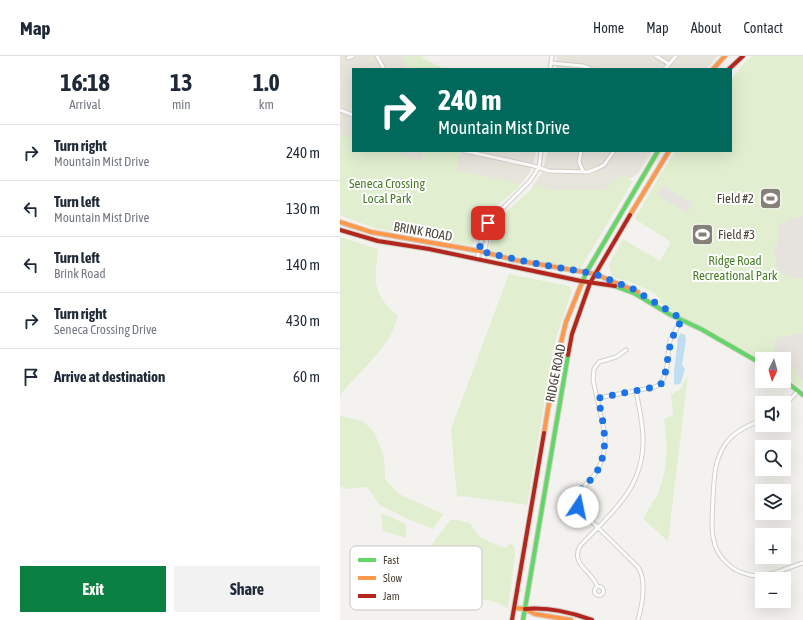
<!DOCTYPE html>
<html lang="en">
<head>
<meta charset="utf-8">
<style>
  :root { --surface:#fff; --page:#f2f2f3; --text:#1f2937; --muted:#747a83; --line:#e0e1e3; --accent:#0b8043 }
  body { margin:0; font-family:"Asap Condensed",sans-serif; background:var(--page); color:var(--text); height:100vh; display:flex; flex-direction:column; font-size:15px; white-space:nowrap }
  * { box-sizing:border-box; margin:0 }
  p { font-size:13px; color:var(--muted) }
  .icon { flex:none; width:22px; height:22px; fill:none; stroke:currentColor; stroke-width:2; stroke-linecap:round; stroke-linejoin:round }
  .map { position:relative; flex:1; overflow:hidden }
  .drawer { display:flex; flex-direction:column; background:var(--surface); width:340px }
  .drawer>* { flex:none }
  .top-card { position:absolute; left:12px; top:12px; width:380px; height:84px; border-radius:0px; box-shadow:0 4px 16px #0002; background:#00695c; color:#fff; overflow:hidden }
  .needle { width:26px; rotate:185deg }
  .fabs { position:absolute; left:415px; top:296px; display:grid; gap:8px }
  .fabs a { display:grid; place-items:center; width:36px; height:36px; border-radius:0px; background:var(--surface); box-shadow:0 4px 16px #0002; font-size:20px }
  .pin { position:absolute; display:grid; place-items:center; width:34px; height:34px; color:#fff; margin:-17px; border-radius:8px; box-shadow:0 2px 6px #0006 }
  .me { position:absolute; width:44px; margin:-22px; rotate:11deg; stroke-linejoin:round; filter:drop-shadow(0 0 3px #0008) }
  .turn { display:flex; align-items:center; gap:14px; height:84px; padding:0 20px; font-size:18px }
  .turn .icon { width:52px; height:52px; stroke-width:2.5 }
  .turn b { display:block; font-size:28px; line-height:34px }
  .eta { display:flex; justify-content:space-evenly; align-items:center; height:68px; text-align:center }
  .eta b { font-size:24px; font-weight:700; line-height:28px }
  .primary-button { display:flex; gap:8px; margin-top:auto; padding:8px 20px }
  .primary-button a { flex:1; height:46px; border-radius:0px; background:var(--accent); color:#fff; font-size:16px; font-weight:700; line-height:46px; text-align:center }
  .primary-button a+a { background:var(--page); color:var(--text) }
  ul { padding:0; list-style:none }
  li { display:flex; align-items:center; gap:12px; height:56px; padding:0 20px; border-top:1px solid var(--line) }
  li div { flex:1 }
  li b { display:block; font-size:15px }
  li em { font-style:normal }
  header { display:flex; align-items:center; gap:24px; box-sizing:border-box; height:56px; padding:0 20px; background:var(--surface); border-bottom:1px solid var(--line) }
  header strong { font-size:19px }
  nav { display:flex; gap:22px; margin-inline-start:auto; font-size:14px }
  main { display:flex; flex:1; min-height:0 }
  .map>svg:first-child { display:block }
</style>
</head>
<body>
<header>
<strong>Map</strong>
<nav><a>Home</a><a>Map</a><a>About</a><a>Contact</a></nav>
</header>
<main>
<section class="drawer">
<div class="eta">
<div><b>16:18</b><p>Arrival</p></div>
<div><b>13</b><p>min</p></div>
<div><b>1.0</b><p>km</p></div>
</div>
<ul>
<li><svg class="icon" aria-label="right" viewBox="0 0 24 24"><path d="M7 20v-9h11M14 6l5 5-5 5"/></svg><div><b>Turn right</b><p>Mountain Mist Drive</p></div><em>240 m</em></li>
<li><svg class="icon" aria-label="left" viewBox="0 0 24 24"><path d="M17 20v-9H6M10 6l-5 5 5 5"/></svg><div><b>Turn left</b><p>Mountain Mist Drive</p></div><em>130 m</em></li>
<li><svg class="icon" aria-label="left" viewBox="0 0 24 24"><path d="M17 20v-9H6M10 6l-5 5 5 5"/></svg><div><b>Turn left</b><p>Brink Road</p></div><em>140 m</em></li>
<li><svg class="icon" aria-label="right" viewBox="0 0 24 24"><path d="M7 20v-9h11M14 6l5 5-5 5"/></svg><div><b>Turn right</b><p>Seneca Crossing Drive</p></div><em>430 m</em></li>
<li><svg class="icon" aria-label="arrive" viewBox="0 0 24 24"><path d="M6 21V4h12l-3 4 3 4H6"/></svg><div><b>Arrive at destination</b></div><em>60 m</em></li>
</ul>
<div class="primary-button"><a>Exit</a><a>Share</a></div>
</section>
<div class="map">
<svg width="463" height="564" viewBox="0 0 463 564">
  <rect width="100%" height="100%" fill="#f4f2ee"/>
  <!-- residential -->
  <path fill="#e7e4dc" d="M0 0H61L68 13H13V86L0 82Z
    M217 0H378L366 13H216Z
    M40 95H89L85 109Z
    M111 95H196L194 105 189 118 180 129 114 115Z
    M208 95H312L298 118 263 138H215L191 133 202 116Z"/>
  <!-- green -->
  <path fill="#e1eecf" d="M61 0H83V2L104 13H68Z
    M413 0H463V334L444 320V303L422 304 358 269 357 272 319 246 321 242C306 232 290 225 272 221L269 208 283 183 320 205 331 186 295 163 321 117 336 95H391V24L405 6Z
    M0 78 13 83V95H48L81 105 83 95H114L120 96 116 114 181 128C160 152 139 153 133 189L131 190 34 172 0 159Z
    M283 118 293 125 240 213 195 205 149 194C151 186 151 177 155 169 162 155 184 143 195 129L214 134H264Z
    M0 181 38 193C35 225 31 237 58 260 56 265 54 272 52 277 39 300 17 318 0 339Z
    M169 218 229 230 232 235 215 285 187 449 123 440 117 441 111 373Z
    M348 319 328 485 303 463C307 455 313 447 317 439 328 416 328 387 324 363L333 359 331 339 340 333Z
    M0 360 23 365 34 376 44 400 45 423 59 438 103 458 93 473 66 462 40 449 27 431 6 433 0 430Z
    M41 457 66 468V482L43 475Z
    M110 464H118L130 467 139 481 165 492 170 488 174 490 175 498 168 553C154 541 137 543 119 543L90 491Z"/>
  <!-- parking -->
  <path fill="#e6e3df" d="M323 130 353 148 347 157 317 139Z
    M463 160V221L456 223 455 220 454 222 439 216 438 212 436 211V203L439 202 435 201 434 190 437 189 439 178 437 177 440 168 443 166 447 167V164Z
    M463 277V324L456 318 457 315 446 307 444 309V303L437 302 439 299H436L434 286 436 285V282Z"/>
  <!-- water -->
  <path fill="#c0ddf1" d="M341 277 345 279 346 284 342 309 345 313 341 327 336 329 334 327V316L338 282Z"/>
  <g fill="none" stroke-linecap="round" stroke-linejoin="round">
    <defs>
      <path id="street" d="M37 0 44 13
        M316 0 329 8
        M8 2 13 0
        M211 7 243 10 251 13
        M210 13 212 0
        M325 13 336 0
        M0 54 13 59
        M125 95 194 110 209 115 248 116 256 113 264 109 274 95
        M241 95 239 106 243 115
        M137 204 143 176 148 167 190 125 199 111 201 95
        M143 205 149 172 153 163
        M286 294 276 301 259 306 254 313 253 324 265 378C266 391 263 404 257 415 249 429 229 436 241 455L298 511C307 524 302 550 298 564
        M258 342 315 331C331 323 326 300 330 285 333 277 338 271 342 263
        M444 350 458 335
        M422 364C409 369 395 375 386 387 374 404 374 423 373 443 372 466 368 492 388 508 394 514 401 517 410 519 428 522 446 512 463 507
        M257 530C252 515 230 508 240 490 270 458 304 433 303 383 303 367 299 351 296 335
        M254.5 535a4.5 4.5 0 1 1 9 0a4.5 4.5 0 1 1-9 0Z"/>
      <path id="fast" d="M241 229 246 217 318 95
        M275 230 294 237 329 258 361 273 422 308
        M444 324 463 339
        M183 564 228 299"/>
      <path id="slow" d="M373 13 385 0
        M290 159 329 95
        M0 166 31 176 139 195 175 204 255 218 298 236
        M204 377 215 311 226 266 241 229
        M175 552 185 553 195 558 231 564"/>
      <path id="jam" d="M389 13 403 0
        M0 174 38 185 89 193 241 225 275 230
        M228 299 232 278 250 227 290 159
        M185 553C208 551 230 556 252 564
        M172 564 204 377"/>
    </defs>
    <!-- street casing -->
    <use href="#street" stroke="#d2d0cb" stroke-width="5"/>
    <!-- fast casing -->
    <use href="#fast" stroke="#d3cfc5" stroke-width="6"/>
    <!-- slow casing -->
    <use href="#slow" stroke="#d3cfc5" stroke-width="6"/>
    <!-- jam casing -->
    <use href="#jam" stroke="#d3cfc5" stroke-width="6"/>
    <!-- street -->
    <use href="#street" stroke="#fdfdfc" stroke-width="3"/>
    <!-- fast -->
    <use href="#fast" stroke="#63d668" stroke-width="4"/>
    <!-- slow -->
    <use href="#slow" stroke="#ff974d" stroke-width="4"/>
    <!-- jam -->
    <use href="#jam" stroke="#b3261e" stroke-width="4"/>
  </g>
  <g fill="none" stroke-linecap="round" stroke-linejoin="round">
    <!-- route -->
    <path stroke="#1a73e8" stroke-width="7" stroke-dasharray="0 12.6" d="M148 167 143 176 139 195 188 206 255 218 293 233 342 263 331 284 325 318 321 328 310 332 258 342C262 361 268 384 262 403 260 409 258 415 254 420 245 431 234 434 238 451"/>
  </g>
  <!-- icons -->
  <defs>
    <symbol id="stadium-square" viewBox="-11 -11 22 22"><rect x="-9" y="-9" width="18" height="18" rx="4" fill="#868178" stroke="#fff"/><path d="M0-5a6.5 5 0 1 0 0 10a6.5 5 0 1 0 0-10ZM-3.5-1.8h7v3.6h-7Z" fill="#fff"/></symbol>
  </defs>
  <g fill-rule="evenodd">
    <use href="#stadium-square" x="418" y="130" width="25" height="25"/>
    <use href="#stadium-square" x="350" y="166" width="25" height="25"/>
  </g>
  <g text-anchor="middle" stroke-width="4" stroke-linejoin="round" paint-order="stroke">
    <!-- park labels -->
    <g font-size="13" fill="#4a7f2a" stroke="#fff">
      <text x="47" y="132">Seneca Crossing<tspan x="47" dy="15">Local Park</tspan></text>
      <text x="395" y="209">Ridge Road<tspan x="395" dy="15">Recreational Park</tspan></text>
    </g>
    <!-- poi labels -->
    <g font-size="13" fill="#4b4439" stroke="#fff" text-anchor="end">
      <text x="414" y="147">Field #2</text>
      <text x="378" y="183" text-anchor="start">Field #3</text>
    </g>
    <!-- street labels -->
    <g font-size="13" fill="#4b4439" stroke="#fff">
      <text transform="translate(83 175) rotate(10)" y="5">BRINK ROAD</text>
      <text transform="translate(215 317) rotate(-79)" y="5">RIDGE ROAD</text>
    </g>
  </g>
  <!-- legend -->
  <rect x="10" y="490" width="132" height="64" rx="6" fill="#fff" stroke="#c9c7c4" stroke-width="1"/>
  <rect x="18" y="502" width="18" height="4" fill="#63d668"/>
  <rect x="18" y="520" width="18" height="4" fill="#ff974d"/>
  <rect x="18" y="538" width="18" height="4" fill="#b3261e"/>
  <g font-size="11" fill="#4b4439">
    <text x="43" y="508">Fast</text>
    <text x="43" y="526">Slow</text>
    <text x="43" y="544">Jam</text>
  </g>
</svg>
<div class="fabs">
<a><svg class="needle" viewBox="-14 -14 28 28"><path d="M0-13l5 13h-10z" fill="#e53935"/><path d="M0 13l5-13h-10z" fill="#747a83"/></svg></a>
<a><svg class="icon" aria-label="sound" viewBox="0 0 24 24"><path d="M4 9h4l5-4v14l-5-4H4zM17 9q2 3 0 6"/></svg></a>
<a><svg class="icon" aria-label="search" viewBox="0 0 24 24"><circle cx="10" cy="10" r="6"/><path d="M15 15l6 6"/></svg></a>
<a><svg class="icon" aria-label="layers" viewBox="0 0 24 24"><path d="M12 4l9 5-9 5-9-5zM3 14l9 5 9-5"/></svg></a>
<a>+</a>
<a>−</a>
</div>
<div class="pin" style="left:148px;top:167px;background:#d93025"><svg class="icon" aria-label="arrive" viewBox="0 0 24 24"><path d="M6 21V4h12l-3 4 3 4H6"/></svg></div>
<svg class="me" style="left:238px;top:451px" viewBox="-20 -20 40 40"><circle r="19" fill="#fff"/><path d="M0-13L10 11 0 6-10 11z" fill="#1a73e8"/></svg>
<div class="top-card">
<div class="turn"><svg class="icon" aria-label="right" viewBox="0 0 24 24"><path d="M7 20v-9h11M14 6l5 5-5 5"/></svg><div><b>240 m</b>Mountain Mist Drive</div></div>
</div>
</div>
</main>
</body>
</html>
